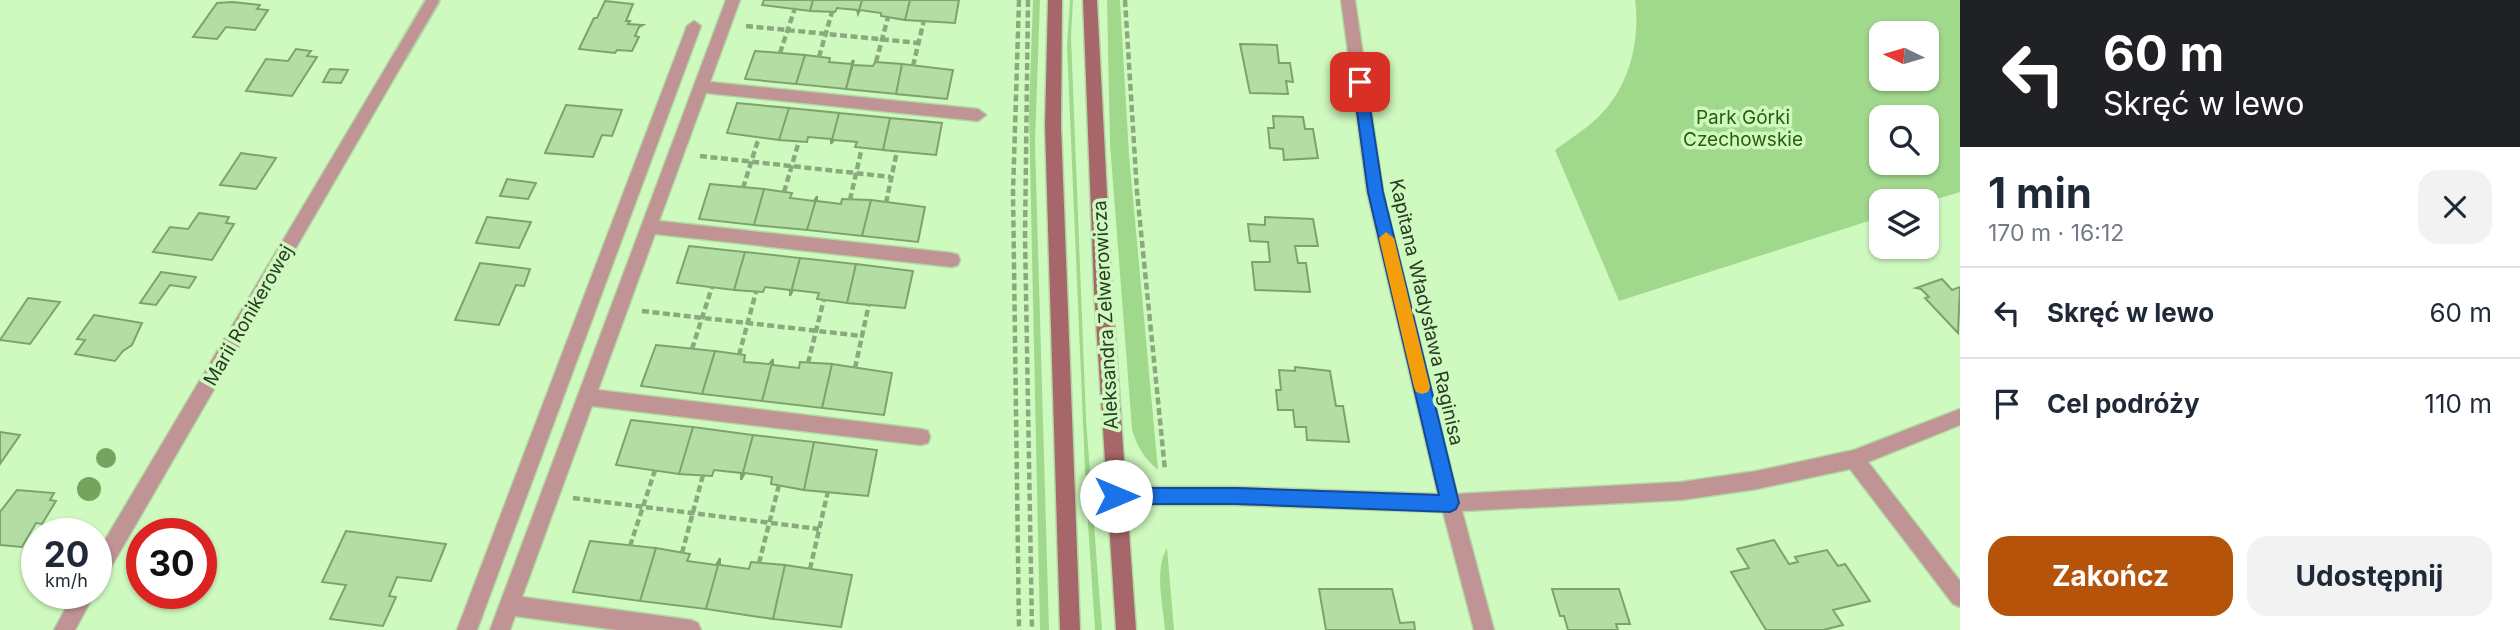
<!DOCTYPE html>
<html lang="pl">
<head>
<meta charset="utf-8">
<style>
  :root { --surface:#fff; --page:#f2f2f3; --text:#1f2937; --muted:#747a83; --line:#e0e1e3; --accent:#b45309 }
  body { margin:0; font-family:Inter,sans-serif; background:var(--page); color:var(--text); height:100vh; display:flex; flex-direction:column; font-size:26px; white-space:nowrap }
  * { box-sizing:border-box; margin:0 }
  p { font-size:23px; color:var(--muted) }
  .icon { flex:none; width:38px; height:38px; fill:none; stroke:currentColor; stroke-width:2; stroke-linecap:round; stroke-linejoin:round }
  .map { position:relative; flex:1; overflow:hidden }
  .panel { display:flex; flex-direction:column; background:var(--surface); width:560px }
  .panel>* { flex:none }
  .top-card { background:#202124; color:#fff; overflow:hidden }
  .needle { width:46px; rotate:275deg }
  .buttons { position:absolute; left:1869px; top:21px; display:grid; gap:14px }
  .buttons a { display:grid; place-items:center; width:70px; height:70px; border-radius:14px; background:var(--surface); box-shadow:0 2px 5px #0004; font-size:35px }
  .speed { position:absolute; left:21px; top:518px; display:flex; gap:14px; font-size:35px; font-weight:700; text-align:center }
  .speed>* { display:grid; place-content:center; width:91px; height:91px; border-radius:50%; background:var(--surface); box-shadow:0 2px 5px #0004; line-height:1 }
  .speed small { font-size:18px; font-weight:400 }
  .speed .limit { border:10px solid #d22; background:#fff; color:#111 }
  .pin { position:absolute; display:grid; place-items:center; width:60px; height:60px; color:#fff; margin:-30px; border-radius:14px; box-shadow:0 4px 10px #0006 }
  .me { position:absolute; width:77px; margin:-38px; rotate:90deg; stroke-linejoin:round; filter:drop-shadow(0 0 5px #0008) }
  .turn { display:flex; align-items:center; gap:24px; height:147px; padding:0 28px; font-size:32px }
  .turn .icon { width:91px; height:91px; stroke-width:2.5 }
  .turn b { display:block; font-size:49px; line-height:60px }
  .round { display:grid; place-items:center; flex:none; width:74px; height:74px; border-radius:21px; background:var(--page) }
  .summary { display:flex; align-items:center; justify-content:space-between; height:119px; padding:0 28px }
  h1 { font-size:42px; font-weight:700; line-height:52px }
  .action { display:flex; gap:14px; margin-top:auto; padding:14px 28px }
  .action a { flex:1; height:80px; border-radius:21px; background:var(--accent); color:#fff; font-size:28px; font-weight:700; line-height:80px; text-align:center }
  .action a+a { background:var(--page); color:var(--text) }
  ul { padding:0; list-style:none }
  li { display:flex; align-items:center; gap:21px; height:91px; padding:0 28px; border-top:2px solid var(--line) }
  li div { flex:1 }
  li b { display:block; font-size:26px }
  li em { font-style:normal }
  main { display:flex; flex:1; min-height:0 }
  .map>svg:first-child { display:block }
</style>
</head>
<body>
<main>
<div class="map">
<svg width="1960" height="630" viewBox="0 0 1960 630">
  <rect width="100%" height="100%" fill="#cffabf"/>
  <!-- green -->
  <path fill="#a1d98c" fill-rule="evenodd" d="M1033 0H1040L1035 143 1049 630H1040L1029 113Z
    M1070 0H1073L1071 36 1086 419 1102 630H1095L1086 493 1067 46Z
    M1107 0H1120L1129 155 1158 470C1144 458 1137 447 1132 429L1110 144Z
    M1635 0H1960V192L1927 202 1881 201V217L1619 301 1555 150C1568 140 1583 131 1595 120 1628 91 1641 42 1635 0ZM1881 33H1927V79H1881ZM1881 117H1927V163H1881Z
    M1167 548 1174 630H1165C1163 605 1154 570 1167 548Z"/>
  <!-- building -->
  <path fill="#b4dda4" stroke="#7ca36c" stroke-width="2" d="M764 0H813L810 11 762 5Z
    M813 0H862L858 14 857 10 837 8 835 12 810 11Z
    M862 0H910L905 20 881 16V13L860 10 858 14Z
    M910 0H959L955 23 905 20Z
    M605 1 633 4 626 21H630L628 24 643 25 639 27 635 36 639 37 632 51 617 50 615 53 579 49 594 18H597Z
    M232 2 260 5 257 9 268 10 255 30 226 27 217 39 193 37 217 3Z
    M1240 44 1277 45 1279 63H1290L1293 82 1286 81 1288 94 1250 93Z
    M296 49 311 51 307 56 317 57 292 96 246 91 266 59 288 61Z
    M755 51 805 55 796 84 745 79Z
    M805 55 830 58 829 62 851 64 853 60 846 89 796 84Z
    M854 60 853 65 873 66 875 62 902 64 896 94 846 89Z
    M902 64 953 70 947 99 896 94Z
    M330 69 348 70 341 83 323 82Z
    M737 103 789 108 779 140 727 133Z
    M566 105 622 110 612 136 602 135 593 157 545 153Z
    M789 108 839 113 831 144V139L808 137 807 142 779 140Z
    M839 113 890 118 883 150 855 147 857 142 834 140 831 144Z
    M1273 116 1303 117 1305 129H1313L1318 158 1284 160 1283 149 1270 148 1268 128H1274Z
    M890 118 942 123 936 155 883 150Z
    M241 153 276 158 256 189 220 185Z
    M507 179 536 183 528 199 500 196Z
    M710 184 764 189 754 225 699 219Z
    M764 189 792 193 790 198 814 201 817 196 807 230 754 225Z
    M817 196V201L841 204 842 199 871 200 862 236 807 230Z
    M871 200 925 207 918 242 862 236Z
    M199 213 229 217 226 223 234 224 212 260 153 252 170 227 188 229Z
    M487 217 531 222 519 248 476 243Z
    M1265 217 1313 219 1318 246H1295L1298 263H1306L1310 292 1255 290 1252 262H1270L1268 242 1250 241 1248 224 1265 225Z
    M689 246 745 252 734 290 677 283Z
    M745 252 800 258 790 296V290L765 287 763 292 734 290Z
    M800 258 856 264 847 303 817 299 819 293 793 290 790 296Z
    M480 263 530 269 524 286 516 285 499 325 455 320Z
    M856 264 913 271 905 308 847 303Z
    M161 272 196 277 189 288 170 285 156 305 140 303Z
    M1942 279 1952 290 1960 287 1958 333 1925 298 1929 297 1921 289 1916 288Z
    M28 298 60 302 30 344 0 340Z
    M94 315 142 323 132 345 123 351 115 361 75 354 85 340 77 339Z
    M656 345 715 351 702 394 641 386Z
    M715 351 745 355 744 362 769 364 773 359 762 401 702 394Z
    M773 359V365L799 368 800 362 832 364 822 408 762 401Z
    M832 364 892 373 884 415 822 408Z
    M1295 367 1330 371 1336 406H1343L1349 442 1307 440 1306 427H1295L1293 410H1278L1276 390H1281L1279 370 1295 371Z
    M631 420 693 427 679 474 616 465Z
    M693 427 753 435 741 480V473L714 470 712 476 679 474Z
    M0 432 20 435 0 464Z
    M753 435 814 442 804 490 771 484 772 477 745 473 741 480Z
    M814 442 877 450 868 496 804 490Z
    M17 490 54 493 50 500 56 501 42 524 36 523 22 547 0 545V512Z
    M346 531 446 544 431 581 397 577 389 596 396 597 383 626 330 619 346 585 322 582Z
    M1774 540 1789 564 1798 562 1795 557 1827 550 1838 566 1845 564 1870 601 1833 610 1843 625 1823 630H1766L1731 572 1749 568 1737 549Z
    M590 541 656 548 640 601 573 592Z
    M656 548 690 554 687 561 716 565 720 558 706 609 640 601Z
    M720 558V565L749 569 751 562 785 565 773 619 706 609Z
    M785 565 852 575 841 627 773 619Z
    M1319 589H1392L1400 623 1414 622 1415 630H1326Z
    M1552 589H1619L1630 624H1616L1618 630H1568L1564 616H1560Z"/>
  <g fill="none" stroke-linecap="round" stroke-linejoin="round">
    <defs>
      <path id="lane" d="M400 56 433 0"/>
      <path id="street" d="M726 0H740L710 82 978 109 986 115 978 121 706 93 659 221 952 253 958 255 960 260 958 265 952 267 655 234 598 390 921 429 928 431 930 437 928 443 921 445 592 406 522 597 691 620 698 623 701 630H617L515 616 510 630H490Z
        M1341 0H1355L1383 192 1457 494 1681 482 1757 471 1854 450 1960 409V425L1868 462 1960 581V607L1953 604 1850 469 1757 489 1681 500 1462 511 1494 630H1474L1443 512 1236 505H1116L1109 502 1106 496 1109 490 1116 487H1236L1438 494 1367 192Z
        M694 21 701 26 477 630H457L687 26Z
        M400 51 407 56 103 581 96 584V555L395 52Z
        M74 593H95L75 630H54Z"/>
      <path id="secondary" d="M1048 0H1062L1061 126 1080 630H1060L1045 126Z
        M1083 0H1097L1112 290 1136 630H1116L1094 290Z"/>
    </defs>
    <!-- lane casing -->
    <use href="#lane" stroke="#b1d7a3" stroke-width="16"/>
    <!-- street casing -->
    <use href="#street" stroke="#b1d7a3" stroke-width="3"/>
    <!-- secondary casing -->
    <use href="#secondary" stroke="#b1d7a3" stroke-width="3"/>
    <!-- path -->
    <path stroke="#8aaa7e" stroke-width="4.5" stroke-dasharray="7 3.5" stroke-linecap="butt" d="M1019 0 1013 192 1019 630
      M1028 0 1025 236 1032 630
      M1125 0 1137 192 1165 470
      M746 26 919 43
      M780 53 795 8
      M819 57 832 12
      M876 62 888 17
      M913 66 924 20
      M700 156 891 177
      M743 188 759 137
      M784 192 799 141
      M850 200 862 147
      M886 203 897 151
      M642 311 862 336
      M692 349 712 287
      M739 355 756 292
      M808 363 824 299
      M855 368 869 304
      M573 498 819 529
      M630 546 655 470
      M682 553 703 475
      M759 563 779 485
      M810 569 828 491"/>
    <!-- lane -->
    <use href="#lane" stroke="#c09394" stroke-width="12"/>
    <!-- street -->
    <use href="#street" fill="#c09394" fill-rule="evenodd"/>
    <!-- secondary -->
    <use href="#secondary" fill="#a7676a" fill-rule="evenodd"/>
  </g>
  <!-- trees -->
  <g fill="#74a45d">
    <circle cx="106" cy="458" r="10"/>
    <circle cx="89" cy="489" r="12"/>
  </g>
  <!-- route -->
  <path fill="#1a73e8" stroke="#114b97" stroke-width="2" d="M1360 77 1366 82 1383 192 1459 503 1456 509 1450 512 1236 504H1116L1109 502 1107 496 1109 490 1116 488H1236L1439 495 1368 192 1353 82Z"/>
  <!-- slow -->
  <path fill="#f59e0b" d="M1386 232 1394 238 1430 387 1428 392 1422 394 1416 392 1414 387 1379 238Z"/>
  <g text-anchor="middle" stroke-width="7" stroke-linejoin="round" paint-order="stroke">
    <!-- park labels -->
    <g font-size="19" fill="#2a5d0d" stroke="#cffabf">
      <text x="1743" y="124">Park Górki<tspan x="1743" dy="22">Czechowskie</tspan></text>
    </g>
    <!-- street labels -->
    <g font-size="19" fill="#2a3a24" stroke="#cffabf">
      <text transform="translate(1427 312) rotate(77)" y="7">Kapitana Władysława Raginisa</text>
      <text transform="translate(248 315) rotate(-60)" y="7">Marii Ronikerowej</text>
      <text transform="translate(1105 315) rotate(-93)" y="7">Aleksandra Zelwerowicza</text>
    </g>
  </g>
</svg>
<div class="buttons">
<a><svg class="needle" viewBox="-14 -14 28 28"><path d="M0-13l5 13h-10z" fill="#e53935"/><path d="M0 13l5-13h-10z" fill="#747a83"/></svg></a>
<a><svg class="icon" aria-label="search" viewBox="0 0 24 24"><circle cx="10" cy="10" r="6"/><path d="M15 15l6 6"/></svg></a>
<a><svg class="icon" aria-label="layers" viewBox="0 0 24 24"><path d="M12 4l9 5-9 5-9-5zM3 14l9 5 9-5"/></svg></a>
</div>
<div class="speed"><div>20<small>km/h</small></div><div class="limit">30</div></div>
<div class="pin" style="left:1360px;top:82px;background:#d93025"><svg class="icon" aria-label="arrive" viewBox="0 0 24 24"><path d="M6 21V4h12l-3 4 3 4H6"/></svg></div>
<svg class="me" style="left:1116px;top:496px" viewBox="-20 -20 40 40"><circle r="19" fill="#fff"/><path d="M0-13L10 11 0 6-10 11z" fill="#1a73e8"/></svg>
</div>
<section class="panel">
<div class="top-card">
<div class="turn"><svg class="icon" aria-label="left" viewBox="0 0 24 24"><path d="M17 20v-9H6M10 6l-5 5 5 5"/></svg><div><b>60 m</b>Skręć w lewo</div></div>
</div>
<div class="summary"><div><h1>1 min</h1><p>170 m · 16:12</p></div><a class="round"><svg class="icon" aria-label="close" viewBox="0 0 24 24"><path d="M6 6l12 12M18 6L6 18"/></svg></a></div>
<ul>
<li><svg class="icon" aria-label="left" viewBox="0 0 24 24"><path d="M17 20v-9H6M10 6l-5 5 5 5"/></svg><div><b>Skręć w lewo</b></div><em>60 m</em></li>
<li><svg class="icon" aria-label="arrive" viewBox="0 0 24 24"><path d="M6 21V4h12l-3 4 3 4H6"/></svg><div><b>Cel podróży</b></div><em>110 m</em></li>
</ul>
<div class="action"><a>Zakończ</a><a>Udostępnij</a></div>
</section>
</main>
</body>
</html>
